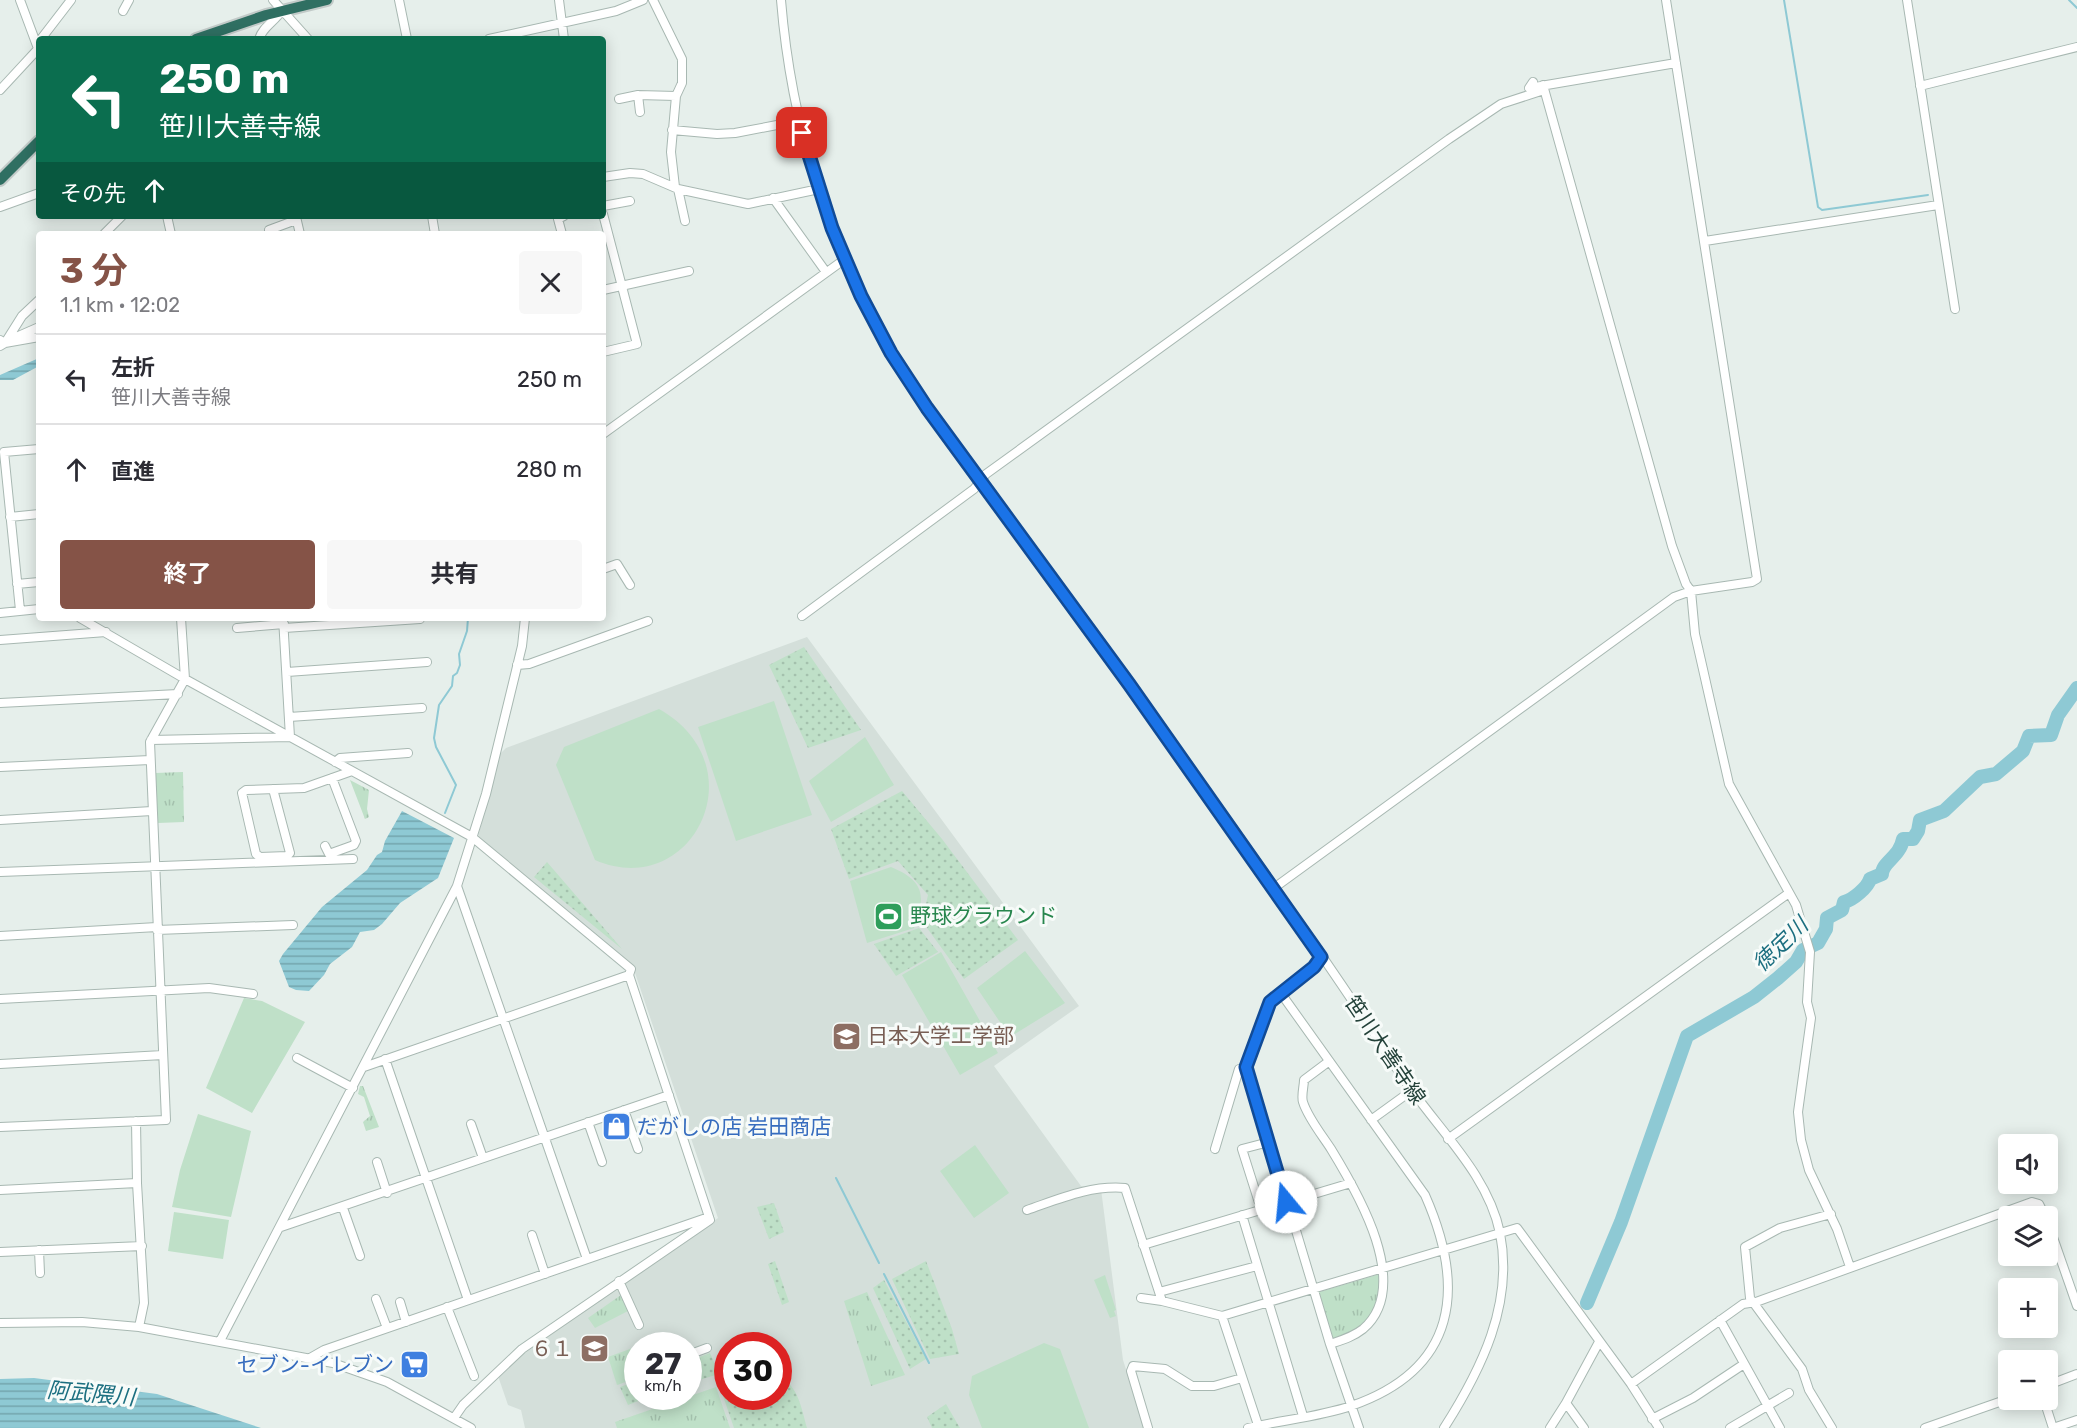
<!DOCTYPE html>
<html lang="ja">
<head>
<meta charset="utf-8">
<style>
  :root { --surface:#fff; --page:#f7f7f7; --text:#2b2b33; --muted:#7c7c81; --line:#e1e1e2; --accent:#855347 }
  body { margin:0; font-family:Rubik,"Noto Sans JP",sans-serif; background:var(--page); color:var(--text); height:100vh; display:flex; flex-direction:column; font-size:22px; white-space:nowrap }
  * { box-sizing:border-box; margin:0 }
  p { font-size:20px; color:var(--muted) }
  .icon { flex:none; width:33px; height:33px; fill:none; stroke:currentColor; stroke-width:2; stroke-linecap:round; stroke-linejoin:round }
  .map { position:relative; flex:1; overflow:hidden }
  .drawer { position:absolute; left:36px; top:231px; width:570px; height:390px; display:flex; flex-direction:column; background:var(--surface); border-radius:6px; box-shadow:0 3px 15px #0003 }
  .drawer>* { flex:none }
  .banner { position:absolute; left:36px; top:36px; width:570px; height:183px; border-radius:6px; box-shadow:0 3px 15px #0003; background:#0b6e4f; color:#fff; overflow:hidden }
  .tools { position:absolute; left:1998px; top:1134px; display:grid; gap:12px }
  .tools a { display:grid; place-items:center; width:60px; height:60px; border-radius:6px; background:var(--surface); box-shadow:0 3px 15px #0003; font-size:30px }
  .speed { position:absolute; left:624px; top:1332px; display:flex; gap:12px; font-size:30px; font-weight:700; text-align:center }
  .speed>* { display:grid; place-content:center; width:78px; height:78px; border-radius:50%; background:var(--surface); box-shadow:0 3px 15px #0003; line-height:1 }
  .speed small { font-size:15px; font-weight:400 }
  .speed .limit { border:9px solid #d22; background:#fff; color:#111 }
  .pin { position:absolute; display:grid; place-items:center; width:51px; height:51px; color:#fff; margin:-26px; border-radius:12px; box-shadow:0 3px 9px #0006 }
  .me { position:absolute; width:66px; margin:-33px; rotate:343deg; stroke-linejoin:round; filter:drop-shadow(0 0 4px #0008) }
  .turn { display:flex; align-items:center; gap:21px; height:126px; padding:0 24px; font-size:27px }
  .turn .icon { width:78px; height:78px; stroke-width:2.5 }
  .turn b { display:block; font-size:42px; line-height:51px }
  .then { display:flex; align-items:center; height:57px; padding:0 24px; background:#0003; gap:12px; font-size:22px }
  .round { display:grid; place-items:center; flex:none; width:63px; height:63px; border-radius:6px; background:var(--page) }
  .headline { display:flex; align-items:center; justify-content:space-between; height:102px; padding:0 24px }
  h1 { font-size:36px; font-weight:700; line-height:45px; color:var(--accent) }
  .primary-button { display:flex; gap:12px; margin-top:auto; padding:12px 24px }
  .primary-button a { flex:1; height:69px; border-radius:6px; background:var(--accent); color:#fff; font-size:24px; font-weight:700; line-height:69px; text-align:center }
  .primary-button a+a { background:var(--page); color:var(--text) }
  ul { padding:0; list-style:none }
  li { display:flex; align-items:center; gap:18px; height:90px; padding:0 24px; border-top:2px solid var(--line) }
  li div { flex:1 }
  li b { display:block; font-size:22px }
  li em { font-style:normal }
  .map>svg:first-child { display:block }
</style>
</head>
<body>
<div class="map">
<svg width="2077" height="1428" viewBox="0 0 2077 1428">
  <defs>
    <pattern id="grass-dots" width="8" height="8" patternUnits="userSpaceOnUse" patternTransform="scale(1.5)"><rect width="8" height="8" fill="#bfe0c8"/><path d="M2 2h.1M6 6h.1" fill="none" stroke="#a4c1ad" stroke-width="1.8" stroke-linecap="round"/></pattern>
    <pattern id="park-tufts" width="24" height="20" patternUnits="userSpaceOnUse" patternTransform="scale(1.5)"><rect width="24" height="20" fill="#bfe0c8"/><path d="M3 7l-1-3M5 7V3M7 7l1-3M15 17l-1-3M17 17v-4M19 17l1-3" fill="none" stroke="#a4c1ad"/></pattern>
    <pattern id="water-rules" width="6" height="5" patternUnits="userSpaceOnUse" patternTransform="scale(1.5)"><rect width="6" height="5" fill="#8ec9d4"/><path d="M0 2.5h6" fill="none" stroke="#74a5ad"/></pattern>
  </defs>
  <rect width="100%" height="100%" fill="#e6efeb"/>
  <!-- built -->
  <path fill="#d4dfda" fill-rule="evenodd" d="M807 637 1079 1006 994 1066 1081 1186 1101 1189 1123 1360 1145 1428H525L521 1410 508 1405 498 1376 516 1359 718 1218 633 967 478 837 500 754 506 748ZM638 1346H688V1396H638ZM728 1346H778V1396H728Z"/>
  <!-- grass -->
  <path fill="url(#grass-dots)" d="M804 647 861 730 808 748 769 665Z
    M902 791 942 839 1018 940 964 979 922 921 928 895 898 861 849 879 831 829Z
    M547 862 622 949 534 877Z
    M919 928 938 952 896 976 874 944Z
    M774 1203 784 1232 769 1239 757 1207Z
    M775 1261 789 1302 782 1305 768 1264Z
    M926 1261 952 1329 959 1354 930 1359 892 1279Z
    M884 1280 926 1359 910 1369 873 1288Z
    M710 1353 719 1374 689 1383V1361Z
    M779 1378C798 1383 802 1411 807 1428H734L721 1390 727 1388 728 1396H778Z
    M637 1381 638 1396 649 1397 628 1405 620 1387Z
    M946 1404 960 1428H932L927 1417Z"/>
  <!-- park -->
  <path fill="url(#park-tufts)" d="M183 772 184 822 158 823 155 773Z
    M350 780 369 790 367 809 369 817 365 819Z
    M360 1086H363L379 1127 366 1131 363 1122 370 1116 364 1097 358 1094Z
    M1380 1274C1381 1306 1366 1333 1333 1339L1319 1292Z
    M867 1292 905 1375 871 1386 844 1301Z
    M621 1295 628 1311 595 1328 588 1318Z
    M638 1346 637 1378 617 1385 608 1357Z
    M716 1387 730 1428H617L615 1422Z"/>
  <!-- pitch -->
  <path fill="#bfe0c8" d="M774 701 812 815 736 841 698 727Z
    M659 709C760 766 692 902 595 860L556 765 564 747Z
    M865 737 894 785 831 822 809 781Z
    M891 867C925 881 926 896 914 928L867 943 850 881Z
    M1025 951 1065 1003 1010 1037 977 988Z
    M941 952 998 1053 960 1075 902 975Z
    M244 998 262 1001 305 1022 252 1113 206 1088Z
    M198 1114 251 1131 231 1217 172 1207 180 1170Z
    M975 1145 1009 1193 974 1218 940 1171Z
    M174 1212 229 1220 223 1259 168 1251Z
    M1105 1275 1116 1310 1114 1311 1116 1316 1110 1318 1094 1280Z
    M1044 1343 1060 1349 1089 1428H982L969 1395 972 1376Z"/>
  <!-- water -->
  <path fill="url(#water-rules)" d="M39 358V366L13 380H0V375Z
    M402 811 454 838 438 878 400 903 382 924 374 930 360 932 352 947 330 964 324 975 309 991 296 990 289 987 279 961 283 954 322 907 367 870 377 855 382 852 385 841Z
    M34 1378 157 1394 261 1428H0V1379Z"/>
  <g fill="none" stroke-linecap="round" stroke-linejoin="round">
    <!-- stream -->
    <path stroke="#8ec9d4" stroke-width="2" d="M1784 0 1818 207 1822 210 1928 195
      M2069 0 2077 8
      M445 813 456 785 436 747 434 738 439 705 452 686 453 676 457 673 460 665 459 654 467 631 468 618
      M836 1178 879 1263
      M884 1274 929 1363"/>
    <!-- river -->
    <path stroke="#8ec9d4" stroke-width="14" d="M1587 1303 1621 1222 1687 1036 1754 997 1778 978 1796 962 1803 950 1818 943 1826 929 1827 918 1842 910 1844 902C1853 900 1868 887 1870 879L1882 874C1882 862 1900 857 1903 839H1913L1918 831 1920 820 1944 811 1980 777 1996 774 2023 751 2029 736 2051 735 2058 715 2077 688"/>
    <defs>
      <path id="minor" d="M20 0 39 51
        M273 0 308 39
        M399 0 407 39
        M559 0 564 39
        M653 0 682 59V83L676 96 671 152 675 187
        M781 0C791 123 828 247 892 354 919 399 951 440 983 482 1016 527 1048 572 1080 617 1178 751 1276 886 1368 1024 1383 1047 1397 1071 1414 1093 1446 1137 1489 1179 1500 1233 1514 1304 1481 1370 1444 1428
        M1907 0 1955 309
        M123 11 129 0
        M41 39 71 0
        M259 39C263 26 275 22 282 10
        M489 39 616 11 643 0
        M1533 82 1529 88 1676 63
        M1543 85 1672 546 1686 584 1691 591 1695 634 1729 784 1796 905 1810 952 1807 1002 1811 1018 1798 1112 1801 1140 1809 1170 1837 1229 1850 1267
        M1920 86 2077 47
        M0 90 38 49
        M638 95 640 112
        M619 99 638 95 676 96
        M672 130 717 134 735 133 798 121
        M603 177 630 173 643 174 678 189 748 204 819 189
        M678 189 685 221
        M773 198 826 272
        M603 206 630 201
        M0 207 39 193
        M603 214 637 344 603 352
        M167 216 171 234
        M432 216 435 234
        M296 217 300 234
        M269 230 296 220
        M104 234 122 216
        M562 234 558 219 564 216
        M1705 241 1938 205
        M603 290 689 271
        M14 338 39 327
        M0 340 5 343 39 337
        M0 346 5 343 22 316 39 300
        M603 434 845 259
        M10 517 39 514
        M603 569 617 564 630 585
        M17 584 39 582
        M20 610 4 452 39 449
        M0 613 39 609
        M802 616 974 489 986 474 1449 139 1501 104 1541 91
        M80 618 185 679 472 837 631 969 629 975 710 1220 522 1349 463 1405 454 1418
        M237 628 284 624
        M284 628 420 619
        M0 640 106 632
        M517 665 529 664 648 621
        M287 672 427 662
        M0 703 178 694
        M289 717 422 708
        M151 740 290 737 283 618
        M335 762 340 758 408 753
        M0 767 150 760
        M273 789 290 853 287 856 260 857 256 854 242 793 246 790 304 788 352 771
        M0 820 152 811
        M325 846 329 854 354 845 356 841 332 778
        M0 872 353 859
        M457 886 587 1259
        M1274 888 1674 597 1691 591 1752 582 1757 579 1666 0
        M157 930 293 925
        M0 936 157 927
        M1280 992 1270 1002 1247 1067 1330 1344 1359 1428
        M0 999 209 988 253 994
        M297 1058 353 1088
        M385 1059 468 1300
        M1328 1062 1304 1080C1304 1086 1301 1096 1303 1102 1308 1118 1322 1135 1331 1149 1358 1193 1413 1286 1363 1329 1353 1337 1342 1340 1330 1344
        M0 1064 163 1055
        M364 1067 629 975
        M624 1110 638 1149
        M1371 1120 1411 1091
        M136 1121 137 1183
        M588 1122 602 1162
        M471 1124 483 1158
        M0 1127 166 1120 150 742 185 679 181 618
        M1448 1139 1789 893
        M1215 1149 1239 1069 1247 1067
        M377 1162 387 1193
        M0 1190 137 1183 144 1303 139 1327
        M343 1208 360 1256
        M1261 1209 1242 1149 1269 1142
        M1027 1210C1059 1199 1091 1185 1125 1188L1162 1301 1222 1316 1259 1428
        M1831 1214 1780 1228 1745 1247 1750 1298 1802 1369 1809 1390 1832 1428
        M1242 1215 1303 1416
        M2048 1223 2077 1306
        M281 1227 669 1095
        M532 1235 545 1274
        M1143 1245 1351 1183
        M39 1250 40 1273
        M0 1252 142 1246
        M619 1281 639 1325
        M1159 1292 1257 1266
        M1141 1298 1162 1301
        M376 1299 387 1328
        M400 1302 406 1322
        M447 1307 474 1376
        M1222 1316 1517 1228 1631 1384 1659 1428
        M1720 1320 1780 1428
        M0 1323 82 1322 139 1327 333 1363 387 1382 471 1428
        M652 1339 654 1346
        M220 1341 457 886 486 794 522 646 525 618
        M688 1355 707 1348
        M310 1358 324 1350 709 1217
        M1631 1384 1743 1304 1756 1302 2032 1202 2039 1204 2045 1216
        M2048 1385 2077 1374
        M673 1396 674 1399
        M2044 1400 2053 1428 2077 1420
        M1566 1403 1599 1342
        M1652 1419 1693 1398 1744 1364
        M1148 1428 1131 1371 1133 1366 1165 1369 1192 1386H1214L1242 1378
        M1248 1428C1282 1420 1319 1417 1351 1406 1458 1369 1466 1288 1425 1195L1280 992 1315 967 1321 957
        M1550 1428 1566 1403 1584 1428
        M1730 1428 1789 1393
        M1925 1428 2008 1399"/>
      <path id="highway" d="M196 39 266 15 327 0
        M0 180 39 141"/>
    </defs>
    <!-- minor casing -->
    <use href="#minor" stroke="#a8b8b2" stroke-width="10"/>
    <!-- highway casing -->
    <use href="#highway" stroke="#c2cac8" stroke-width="14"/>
    <!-- minor -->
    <use href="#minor" stroke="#fff" stroke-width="8"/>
    <!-- highway -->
    <use href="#highway" stroke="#2f6f62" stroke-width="10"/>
  </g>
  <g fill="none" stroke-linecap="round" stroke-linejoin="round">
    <defs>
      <path id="route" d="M802 133 832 228 861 296 891 353 927 408 1129 684 1321 957 1314 967 1270 1002 1246 1067 1286 1202"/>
    </defs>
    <!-- route casing -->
    <use href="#route" stroke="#114b97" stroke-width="15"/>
    <!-- route -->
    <use href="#route" stroke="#1a73e8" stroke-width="10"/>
  </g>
  <!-- icons -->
  <defs>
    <symbol id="stadium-square" viewBox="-11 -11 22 22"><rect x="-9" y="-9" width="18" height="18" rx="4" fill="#2e9e5b" stroke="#f7fbf9"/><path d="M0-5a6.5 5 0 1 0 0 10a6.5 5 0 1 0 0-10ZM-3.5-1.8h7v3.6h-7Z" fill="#fff"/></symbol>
    <symbol id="university-square" viewBox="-11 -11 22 22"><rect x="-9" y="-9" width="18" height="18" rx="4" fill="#8d6e63" stroke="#f7fbf9"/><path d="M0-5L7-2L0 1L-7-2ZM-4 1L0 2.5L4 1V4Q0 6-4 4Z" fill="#fff"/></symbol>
    <symbol id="shop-square" viewBox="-11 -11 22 22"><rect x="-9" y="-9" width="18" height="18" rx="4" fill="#3f7fe0" stroke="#f7fbf9"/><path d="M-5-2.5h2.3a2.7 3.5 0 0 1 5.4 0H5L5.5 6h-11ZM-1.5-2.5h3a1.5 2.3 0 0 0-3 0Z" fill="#fff"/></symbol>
    <symbol id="supermarket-square" viewBox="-11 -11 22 22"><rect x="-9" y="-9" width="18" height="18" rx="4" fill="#3f7fe0" stroke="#f7fbf9"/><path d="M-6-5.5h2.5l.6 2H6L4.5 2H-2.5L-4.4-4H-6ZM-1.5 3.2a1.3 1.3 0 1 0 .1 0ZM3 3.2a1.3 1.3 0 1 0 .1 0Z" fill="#fff"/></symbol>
  </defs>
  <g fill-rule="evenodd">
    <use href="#stadium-square" x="872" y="900" width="33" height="33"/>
    <use href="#university-square" x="830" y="1020" width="33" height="33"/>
    <use href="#shop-square" x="600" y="1110" width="33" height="33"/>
    <use href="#university-square" x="578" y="1332" width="33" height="33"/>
    <use href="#supermarket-square" x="398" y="1348" width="33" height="33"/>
  </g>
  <g text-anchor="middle" stroke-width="6" stroke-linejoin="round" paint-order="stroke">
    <!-- leisure labels -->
    <g font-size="21" fill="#27864d" stroke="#f7fbf9" text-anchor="start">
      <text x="910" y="923">野球グラウンド</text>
    </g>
    <!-- education labels -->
    <g font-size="21" fill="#785e54" stroke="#f7fbf9" text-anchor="start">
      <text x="867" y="1043">日本大学工学部</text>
      <text x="573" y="1356" text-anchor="end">６１</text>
    </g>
    <!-- street labels -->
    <g font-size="21" fill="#24423a" stroke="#f7fbf9">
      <text transform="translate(1385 1050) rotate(56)" y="7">笹川大善寺線</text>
    </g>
    <!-- shop labels -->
    <g font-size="21" fill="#366cbe" stroke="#f7fbf9" text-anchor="start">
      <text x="637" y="1134">だがしの店 岩田商店</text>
      <text x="394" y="1372" text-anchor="end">セブン-イレブン</text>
    </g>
    <!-- water labels -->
    <g font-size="22" font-style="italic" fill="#1c6f80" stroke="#f7fbf9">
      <text transform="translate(1780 944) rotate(-44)" y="8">徳定川</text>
      <text transform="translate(91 1393) rotate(5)" y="8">阿武隈川</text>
    </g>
  </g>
</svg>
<div class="tools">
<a><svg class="icon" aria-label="sound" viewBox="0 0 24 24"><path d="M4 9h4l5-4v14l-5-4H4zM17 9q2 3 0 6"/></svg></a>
<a><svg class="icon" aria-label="layers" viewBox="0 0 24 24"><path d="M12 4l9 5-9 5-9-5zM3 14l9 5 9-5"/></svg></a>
<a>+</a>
<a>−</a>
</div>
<div class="speed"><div>27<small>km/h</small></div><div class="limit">30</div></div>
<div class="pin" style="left:802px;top:133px;background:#d93025"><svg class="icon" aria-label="arrive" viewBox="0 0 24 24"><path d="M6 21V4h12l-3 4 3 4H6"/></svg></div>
<svg class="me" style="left:1286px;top:1202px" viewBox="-20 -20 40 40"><circle r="19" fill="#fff"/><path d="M0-13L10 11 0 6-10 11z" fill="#1a73e8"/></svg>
<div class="banner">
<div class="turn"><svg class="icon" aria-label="left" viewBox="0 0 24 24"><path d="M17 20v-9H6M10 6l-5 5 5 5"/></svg><div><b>250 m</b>笹川大善寺線</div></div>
<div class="then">その先<svg class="icon" aria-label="ahead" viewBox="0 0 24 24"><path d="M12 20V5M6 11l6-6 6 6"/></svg></div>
</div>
<section class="drawer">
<div class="headline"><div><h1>3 分</h1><p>1.1 km · 12:02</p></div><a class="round"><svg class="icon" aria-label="close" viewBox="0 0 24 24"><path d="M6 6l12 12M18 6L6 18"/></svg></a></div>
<ul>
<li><svg class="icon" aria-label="left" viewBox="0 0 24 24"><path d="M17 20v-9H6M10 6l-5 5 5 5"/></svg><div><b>左折</b><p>笹川大善寺線</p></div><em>250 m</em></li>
<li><svg class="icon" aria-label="ahead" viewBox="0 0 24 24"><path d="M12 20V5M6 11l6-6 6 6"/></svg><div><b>直進</b></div><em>280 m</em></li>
</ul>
<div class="primary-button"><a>終了</a><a>共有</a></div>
</section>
</div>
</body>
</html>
